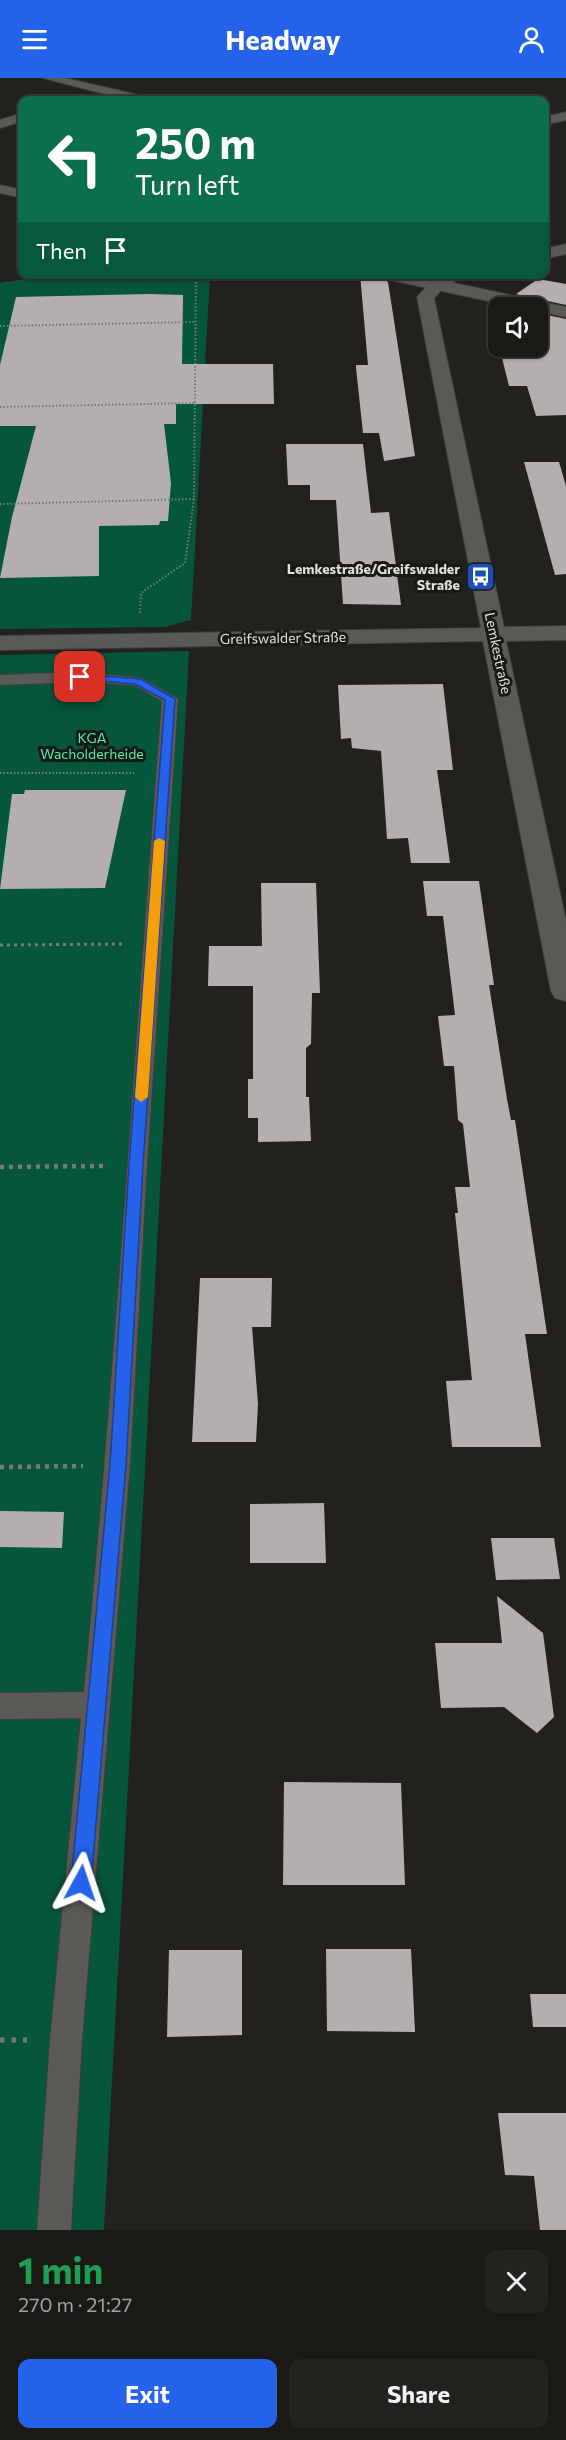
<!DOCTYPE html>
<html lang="en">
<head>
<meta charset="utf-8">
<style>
  :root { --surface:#1a1916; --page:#23221f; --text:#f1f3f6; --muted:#9fa0a1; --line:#383835; --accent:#2563eb }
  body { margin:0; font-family:Commissioner,sans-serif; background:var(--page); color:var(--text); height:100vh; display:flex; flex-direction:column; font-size:22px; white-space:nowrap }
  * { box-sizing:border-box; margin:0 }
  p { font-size:20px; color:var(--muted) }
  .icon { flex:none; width:33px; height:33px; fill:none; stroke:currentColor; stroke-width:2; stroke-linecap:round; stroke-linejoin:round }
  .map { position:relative; height:2152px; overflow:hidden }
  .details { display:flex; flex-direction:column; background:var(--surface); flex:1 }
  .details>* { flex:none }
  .banner { position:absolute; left:18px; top:18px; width:531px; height:183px; border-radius:12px; box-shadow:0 2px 4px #0004,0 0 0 2px var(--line); background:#0b6e4f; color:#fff; overflow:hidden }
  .tools { position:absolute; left:488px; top:219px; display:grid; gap:12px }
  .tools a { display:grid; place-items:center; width:60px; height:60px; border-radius:12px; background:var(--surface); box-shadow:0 2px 4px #0004,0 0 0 2px var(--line); font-size:30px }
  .pin { position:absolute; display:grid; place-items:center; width:51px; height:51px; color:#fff; margin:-26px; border-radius:12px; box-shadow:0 3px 9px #0006 }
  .me { position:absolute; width:66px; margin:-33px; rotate:5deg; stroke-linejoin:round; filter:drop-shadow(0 0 4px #0008) }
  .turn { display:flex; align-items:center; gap:21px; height:126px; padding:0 18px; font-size:27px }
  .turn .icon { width:78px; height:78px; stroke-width:2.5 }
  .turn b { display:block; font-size:42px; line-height:51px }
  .then { display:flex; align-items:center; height:57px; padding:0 18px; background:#0003; gap:12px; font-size:22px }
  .round { display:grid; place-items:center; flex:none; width:63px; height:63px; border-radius:12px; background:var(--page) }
  .summary { display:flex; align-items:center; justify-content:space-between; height:102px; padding:0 18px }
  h1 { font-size:36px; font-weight:700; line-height:45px; color:#1e9e55 }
  .button { display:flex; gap:12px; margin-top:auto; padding:12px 18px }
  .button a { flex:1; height:69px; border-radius:12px; background:var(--accent); color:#fff; font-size:24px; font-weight:700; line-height:69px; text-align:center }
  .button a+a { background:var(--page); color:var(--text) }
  header { display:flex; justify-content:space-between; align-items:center; height:78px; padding:0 18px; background:var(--accent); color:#fff; font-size:27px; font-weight:700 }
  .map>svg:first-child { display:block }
</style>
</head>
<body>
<header><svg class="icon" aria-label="menu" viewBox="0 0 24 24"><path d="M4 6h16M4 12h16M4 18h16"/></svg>Headway<svg class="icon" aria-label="person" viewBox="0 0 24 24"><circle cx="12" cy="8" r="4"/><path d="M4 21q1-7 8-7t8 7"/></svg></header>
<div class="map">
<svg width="566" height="2152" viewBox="0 0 566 2152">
  <rect width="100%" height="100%" fill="#23211e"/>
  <!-- green -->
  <path fill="#06563c" d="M55 196 210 197 191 542 165 549 0 551V205Z
    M189 573 104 2152H0V577Z"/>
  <!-- building -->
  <path fill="#b4afae" d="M360 196H376L388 204 415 378 384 383 379 355H363L356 290V287H368Z
    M538 201 566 206V227L516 216Z
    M149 216 183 217 182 286H273L274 326H176V346H164L171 405 168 443H160L159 447 99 448V498L0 500 12 439 36 348H0V287L16 219Z
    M537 235 566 241V337L536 338 527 308H509L499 268H537Z
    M286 366H363L371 435 389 434 401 527 343 526 336 422H310V407H288Z
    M524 384H559L566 408V496L555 497Z
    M443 606 453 692H437L450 785H411L408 760 387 761 381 673 352 670 351 660 341 661 338 607Z
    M25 712H126L105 810 0 811 12 716H24Z
    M423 803H479L494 907H489L507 1021 511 1042H515L547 1256H525L541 1369H452L446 1303 472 1302 455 1135H458L455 1109H470L463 1046 458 1042 454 988H444L438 938 455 937 443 838H427Z
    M261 805H316L320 915H312L311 966 306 970V1019H309L311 1063 258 1064V1040H248V1001H253V908H208L209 868H262Z
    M200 1200H272L271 1249H252L258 1326 256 1364H192Z
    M324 1425 326 1485H250V1426Z
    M0 1433 64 1434 62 1470 0 1469Z
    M491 1460H554L560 1501 496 1502Z
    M497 1518 543 1555 554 1639 537 1655 504 1629 441 1630 435 1565H502Z
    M284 1704 401 1705 405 1807H283Z
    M326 1871H411L415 1954 327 1953Z
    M169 1872H242V1957L167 1959Z
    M530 1916H566V1949H533Z
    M498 2035H566V2152H540L534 2098 505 2097Z"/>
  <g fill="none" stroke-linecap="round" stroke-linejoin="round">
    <defs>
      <path id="lane" d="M80 594 142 600 178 621 147 1087 130 1387 82 1962 71 2152H37L50 1962 81 1640 0 1641V1615L84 1614C116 1284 136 953 162 623L134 607 80 604 0 607V597Z"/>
      <path id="street" d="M43 0H65L147 19 148 22H128Z
        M566 34V42L544 47V39Z
        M22 35V43L0 50V42Z
        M566 166V176L544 181V171Z
        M446 196H468L443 210 434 220 504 549 566 548V562L506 563 566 843V923L555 920 551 913 483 563 0 572V558L481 550 417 219 431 204Z"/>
      <path id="secondary" d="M0 107 22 112V120L0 115Z
        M378 196H412L566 229V239L537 233V230H521L386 201Z"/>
    </defs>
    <!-- lane casing -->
    <use href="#lane" stroke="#3f3e3c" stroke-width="2"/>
    <!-- street casing -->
    <use href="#street" stroke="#3f3e3c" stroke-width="2"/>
    <!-- secondary casing -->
    <use href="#secondary" stroke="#3f3e3c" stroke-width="2"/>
    <!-- path-far3 -->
    <path stroke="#7a7976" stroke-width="2" stroke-dasharray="1.5 2" stroke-linecap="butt" d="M0 248 196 244
      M0 329 196 325
      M0 426 194 421
      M140 535 141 515 185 485 194 421 196 196
      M0 695H134"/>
    <!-- path-far2 -->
    <path stroke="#7a7976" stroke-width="3" stroke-dasharray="3 4" stroke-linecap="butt" d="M0 867 122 866"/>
    <!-- path-far1 -->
    <path stroke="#7a7976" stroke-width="4.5" stroke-dasharray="4 5" stroke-linecap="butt" d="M0 1089 104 1088
      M0 1389 83 1388"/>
    <!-- path -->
    <path stroke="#7a7976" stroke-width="5" stroke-dasharray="4.5 7" stroke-linecap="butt" d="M0 1962H27"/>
    <!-- lane -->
    <use href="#lane" fill="#5b5955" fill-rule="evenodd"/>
    <!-- street -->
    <use href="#street" fill="#5b5955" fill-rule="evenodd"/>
    <!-- secondary -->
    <use href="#secondary" fill="#5b5955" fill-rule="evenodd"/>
  </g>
  <!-- route -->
  <path fill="#2563eb" stroke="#184099" stroke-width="1.5" d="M80 596 141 601 175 621 143 1087 126 1387 91 1805 88 1812 81 1815 74 1812 71 1805 110 1387 129 1087 165 622 135 606 77 601 75 599Z"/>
  <!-- slow -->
  <path fill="#f59e0b" d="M159 760 165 763 148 1019 141 1024 135 1019 154 763Z"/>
  <!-- icons -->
  <defs>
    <symbol id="bus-square" viewBox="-11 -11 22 22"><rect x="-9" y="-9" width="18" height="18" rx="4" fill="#1a4fb4" stroke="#191815"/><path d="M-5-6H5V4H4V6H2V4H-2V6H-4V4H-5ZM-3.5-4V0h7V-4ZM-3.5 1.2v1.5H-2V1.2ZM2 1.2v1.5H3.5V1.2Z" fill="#fff"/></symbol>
  </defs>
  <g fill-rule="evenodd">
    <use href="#bus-square" x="464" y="482" width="33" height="33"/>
  </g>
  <g text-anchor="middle" stroke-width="6" stroke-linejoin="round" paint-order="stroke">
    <!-- far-poi labels -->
    <g font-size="14" font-weight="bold" fill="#e2e1df" stroke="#191815" text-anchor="end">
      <text x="460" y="496">Lemkestraße/Greifswalder<tspan x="460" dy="16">Straße</tspan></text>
    </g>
    <!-- far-street labels -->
    <g font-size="14" fill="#e2e1df" stroke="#191815">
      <text transform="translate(283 560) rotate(-1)" y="5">Greifswalder Straße</text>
      <text transform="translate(498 575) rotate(78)" y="5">Lemkestraße</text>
    </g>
    <!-- far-park labels -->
    <g font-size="14" fill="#49efb3" stroke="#191815">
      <text x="92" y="665">KGA<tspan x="92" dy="16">Wacholderheide</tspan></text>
    </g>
  </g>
</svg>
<div class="tools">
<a><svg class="icon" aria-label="sound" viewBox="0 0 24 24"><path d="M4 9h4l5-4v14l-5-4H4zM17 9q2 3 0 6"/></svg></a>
</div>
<div class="pin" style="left:80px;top:599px;background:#d93025"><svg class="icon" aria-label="arrive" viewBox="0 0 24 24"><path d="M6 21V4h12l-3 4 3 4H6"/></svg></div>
<svg class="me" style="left:81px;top:1805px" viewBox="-20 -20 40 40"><path d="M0-17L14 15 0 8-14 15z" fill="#2563eb" stroke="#fff" stroke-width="4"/></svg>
<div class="banner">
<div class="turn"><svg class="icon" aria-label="left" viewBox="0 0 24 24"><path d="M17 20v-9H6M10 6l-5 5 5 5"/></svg><div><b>250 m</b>Turn left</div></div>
<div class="then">Then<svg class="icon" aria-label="arrive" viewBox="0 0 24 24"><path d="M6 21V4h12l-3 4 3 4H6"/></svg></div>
</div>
</div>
<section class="details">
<div class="summary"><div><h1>1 min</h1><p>270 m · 21:27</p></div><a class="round"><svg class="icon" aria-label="close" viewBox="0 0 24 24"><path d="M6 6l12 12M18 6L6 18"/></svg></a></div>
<div class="button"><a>Exit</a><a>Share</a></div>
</section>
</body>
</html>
